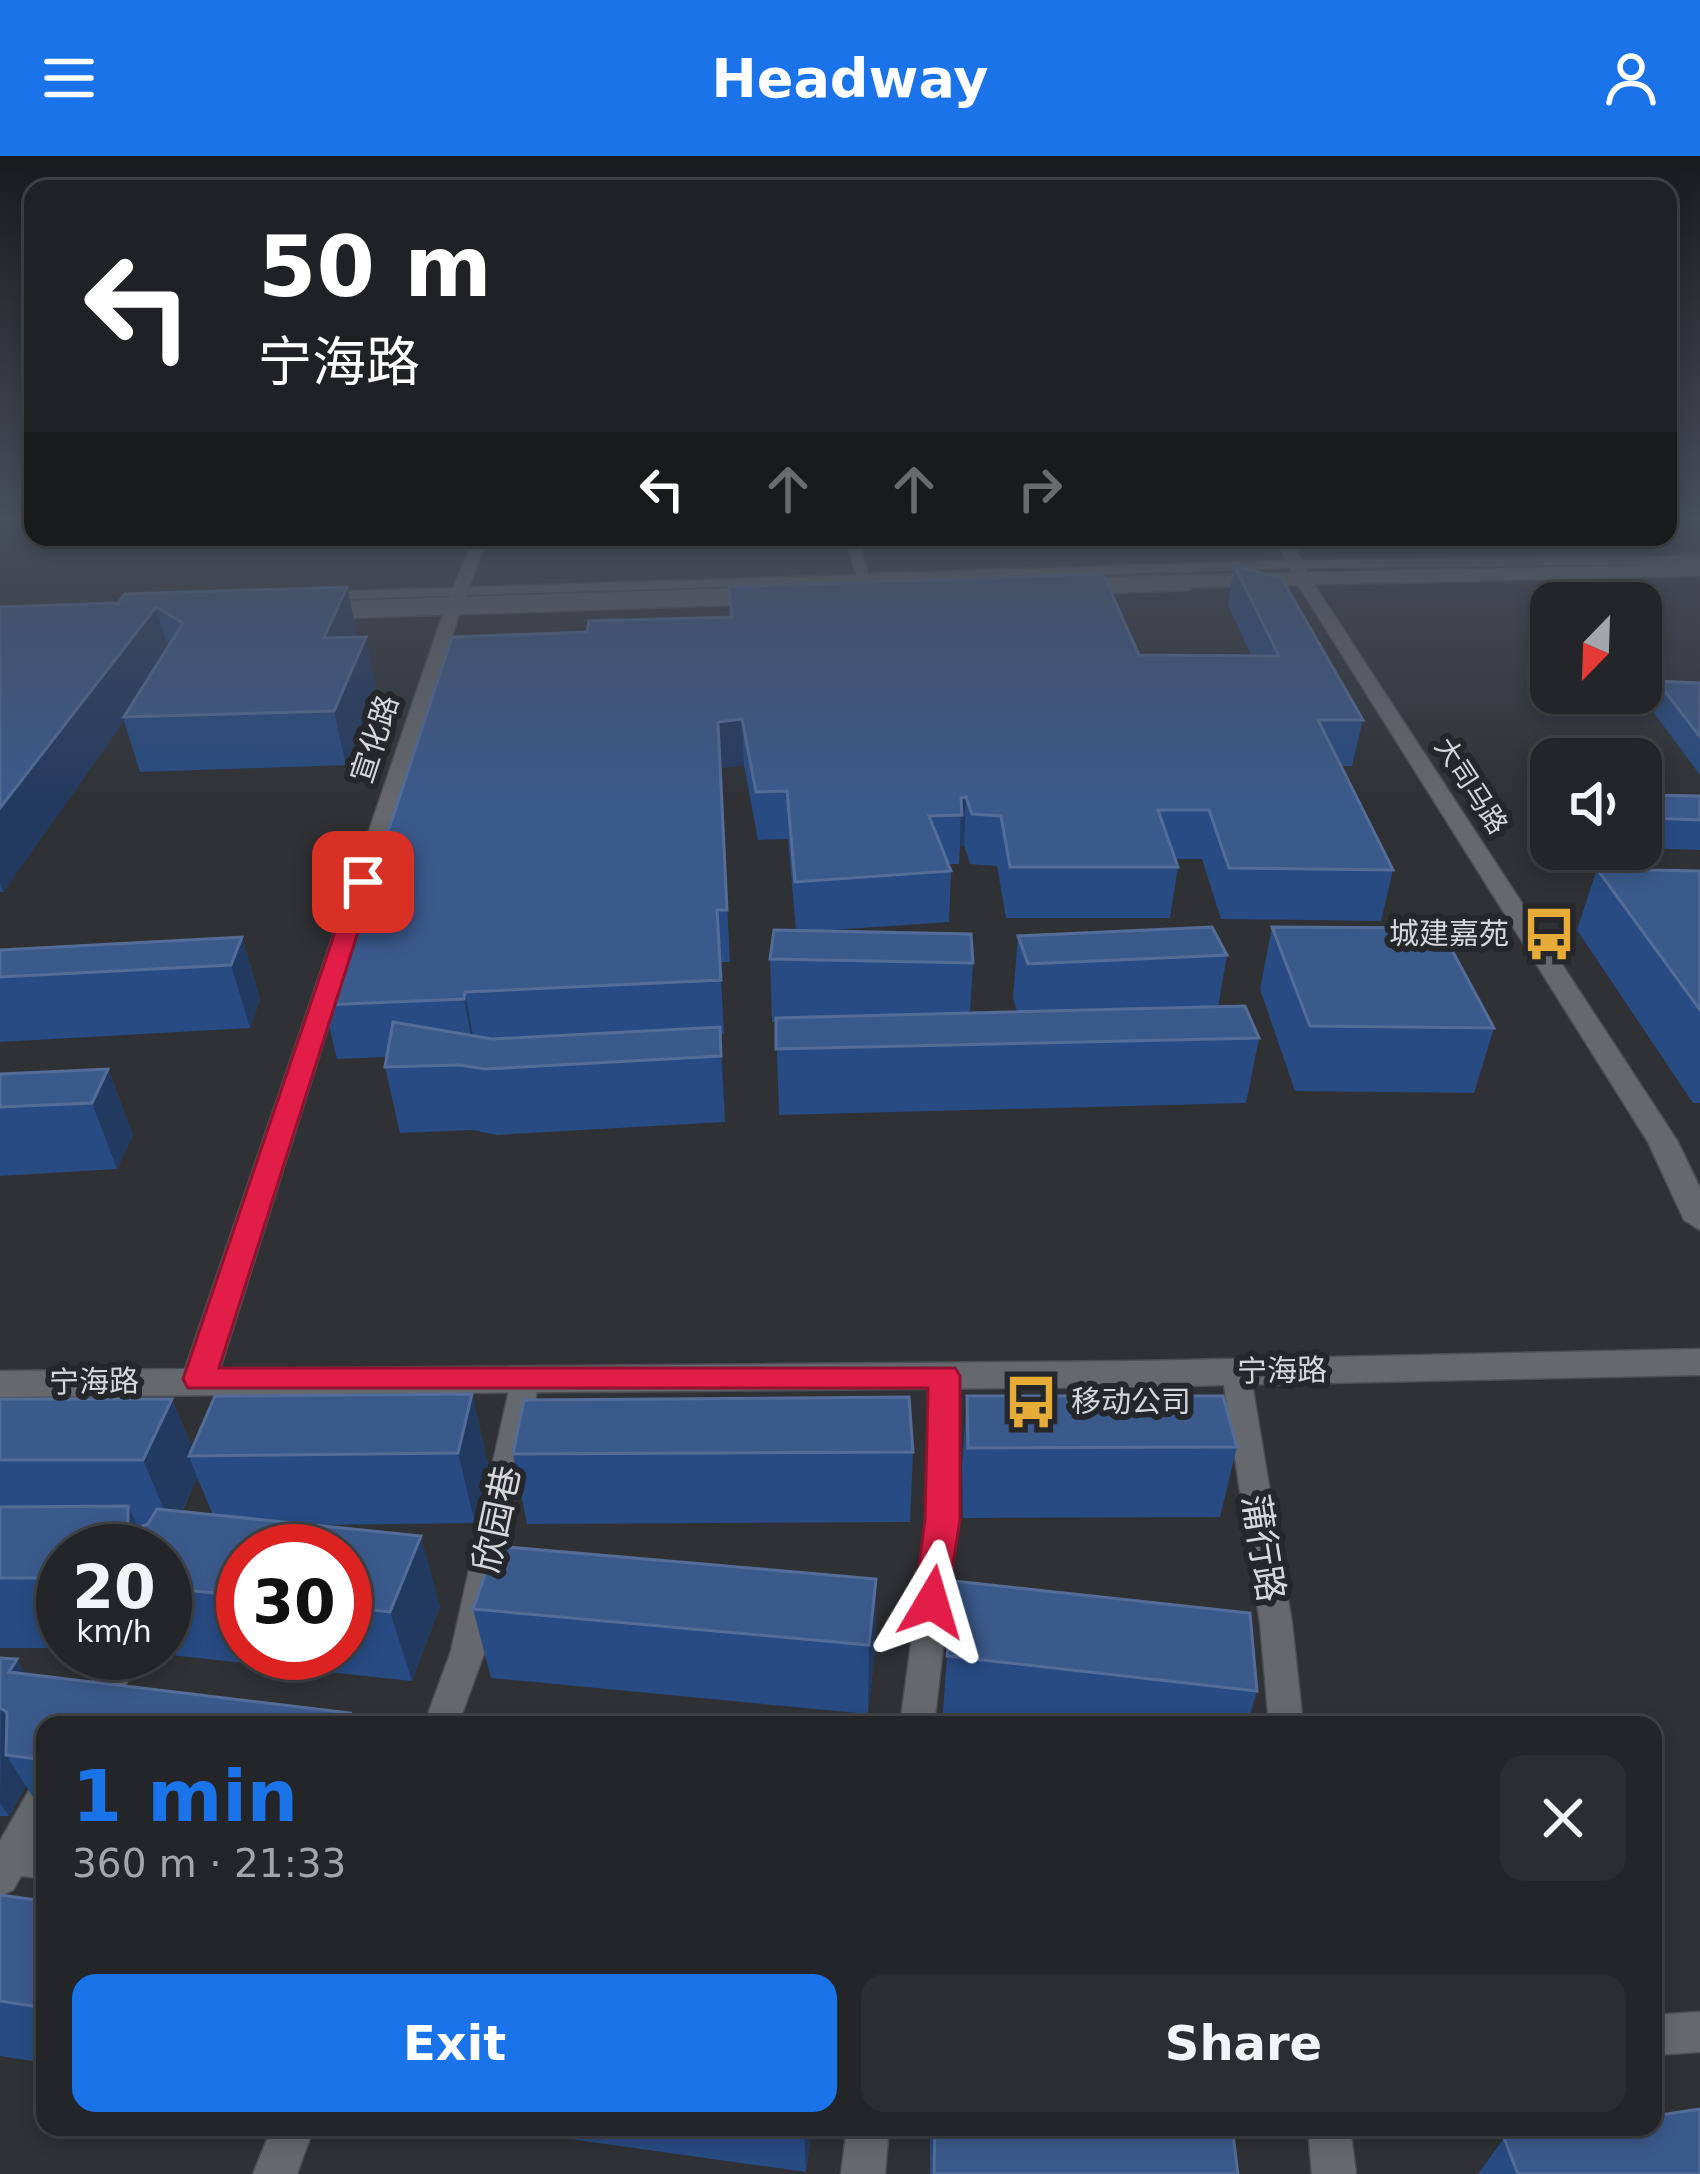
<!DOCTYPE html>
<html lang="en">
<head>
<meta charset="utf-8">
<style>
  :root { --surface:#232528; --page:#2b2d30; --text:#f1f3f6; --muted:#a3a5a8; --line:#404245; --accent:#1a73e8 }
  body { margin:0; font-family:"DejaVu Sans","Noto Sans SC",sans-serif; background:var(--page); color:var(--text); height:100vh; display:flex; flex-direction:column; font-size:45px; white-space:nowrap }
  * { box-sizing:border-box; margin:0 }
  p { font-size:39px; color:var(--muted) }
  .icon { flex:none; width:66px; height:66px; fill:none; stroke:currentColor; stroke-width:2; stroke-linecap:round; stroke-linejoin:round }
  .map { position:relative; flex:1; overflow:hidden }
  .side { position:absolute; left:36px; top:1560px; width:1626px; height:420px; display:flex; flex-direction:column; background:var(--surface); border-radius:24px; box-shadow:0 6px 18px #0003,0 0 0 3px var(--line) }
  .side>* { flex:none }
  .hud { position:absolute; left:24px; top:24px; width:1653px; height:366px; border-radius:24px; box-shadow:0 6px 18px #0003,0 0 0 3px var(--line); background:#202124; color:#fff; overflow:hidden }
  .needle { width:78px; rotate:203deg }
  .buttons { position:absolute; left:1530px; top:426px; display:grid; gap:24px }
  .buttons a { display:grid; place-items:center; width:132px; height:132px; border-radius:24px; background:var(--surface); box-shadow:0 6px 18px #0003,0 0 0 3px var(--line); font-size:60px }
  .speed { position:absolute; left:36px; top:1368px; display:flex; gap:24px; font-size:60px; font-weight:700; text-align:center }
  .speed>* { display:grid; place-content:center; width:156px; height:156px; border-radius:50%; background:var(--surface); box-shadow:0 6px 18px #0003,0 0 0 3px var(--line); line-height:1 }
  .speed small { font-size:30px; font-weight:400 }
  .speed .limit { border:18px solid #d22; background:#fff; color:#111 }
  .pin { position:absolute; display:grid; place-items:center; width:102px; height:102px; color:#fff; margin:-51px; border-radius:24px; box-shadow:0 6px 18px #0006 }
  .me { position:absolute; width:132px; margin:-66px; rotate:7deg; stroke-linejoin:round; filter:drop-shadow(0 0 9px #0008) }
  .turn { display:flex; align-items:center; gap:42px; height:252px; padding:0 36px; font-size:54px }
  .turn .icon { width:156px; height:156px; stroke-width:2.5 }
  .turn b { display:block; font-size:84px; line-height:102px }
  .lanes { display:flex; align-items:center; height:114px; padding:0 36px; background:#0003; justify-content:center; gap:60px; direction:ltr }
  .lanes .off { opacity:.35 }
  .round { display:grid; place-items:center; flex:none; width:126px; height:126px; border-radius:24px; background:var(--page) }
  .summary { display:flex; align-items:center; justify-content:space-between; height:204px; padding:0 36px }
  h1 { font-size:72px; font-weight:600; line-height:90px; color:var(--accent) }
  .button { display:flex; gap:24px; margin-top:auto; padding:24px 36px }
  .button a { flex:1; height:138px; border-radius:24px; background:var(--accent); color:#fff; font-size:48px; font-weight:600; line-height:138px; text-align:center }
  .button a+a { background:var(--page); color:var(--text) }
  header { display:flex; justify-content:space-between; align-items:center; height:156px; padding:0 36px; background:var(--accent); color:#fff; font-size:54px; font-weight:600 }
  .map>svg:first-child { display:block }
</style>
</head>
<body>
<header><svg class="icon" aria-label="menu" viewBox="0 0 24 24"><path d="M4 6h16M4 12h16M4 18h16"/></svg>Headway<svg class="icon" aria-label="person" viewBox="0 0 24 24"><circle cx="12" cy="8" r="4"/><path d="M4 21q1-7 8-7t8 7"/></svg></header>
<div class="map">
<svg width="1700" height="2018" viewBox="0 0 1700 2018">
  <rect width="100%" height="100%" fill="#2f3135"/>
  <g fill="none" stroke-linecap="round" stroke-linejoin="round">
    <defs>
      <path id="minor" d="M845 381H857L868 418 1295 404 1700 400V408L1295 412 870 426 865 433 858 426 317 444 310 440 317 436 856 419Z
        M1185 427 1190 428V434L1082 438 1076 434 1082 430Z
        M759 441 766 445 764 448 320 463 313 459 320 455Z
        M1236 1206 1246 1209 1250 1216 1292 1467 1303 1569H1269L1260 1467 1222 1216 1226 1209Z
        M944 1210 954 1213 958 1220V1364L934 1569H900L928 1364 930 1220 934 1213Z
        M525 1215 535 1218 539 1225 485 1495 458 1569H424L451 1495 511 1225 515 1218Z
        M108 1497H143L103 1569H68Z
        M45 1624V1676L40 1686 45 1687V1723L21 1720 13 1734 0 1740V1685L32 1629Z
        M1700 1856V1896L1653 1899V1859Z
        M272 1971H314L297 2018H253Z
        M847 1971H889L885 2018H841Z
        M1308 1971H1350L1356 2018H1312Z"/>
      <path id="tertiary" d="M474 381H488L460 455 220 1213 1136 1205 1700 1193V1219L1136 1231 0 1241V1215L185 1213 444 455Z
        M1275 381H1289L1313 427 1678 986 1700 1032V1074L1684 1064 1648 986 1297 427Z"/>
      <path id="secondary" d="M1700 408V420L1062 434 1052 428 1062 422Z
        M779 431 786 433V441L306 458 296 452 306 446Z"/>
    </defs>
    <!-- minor casing -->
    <use href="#minor" stroke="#4c4e52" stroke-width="3"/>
    <!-- tertiary casing -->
    <use href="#tertiary" stroke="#4c4e52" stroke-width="3"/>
    <!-- secondary casing -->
    <use href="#secondary" stroke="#4c4e52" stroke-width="3"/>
    <!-- minor -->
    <use href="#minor" fill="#65686d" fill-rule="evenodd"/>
    <!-- tertiary -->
    <use href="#tertiary" fill="#65686d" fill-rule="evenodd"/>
    <!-- secondary -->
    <use href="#secondary" fill="#65686d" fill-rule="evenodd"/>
  </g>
  <!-- wall -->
  <path fill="#284b83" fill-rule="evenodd" d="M1234 409 1363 564 1352 610H1341L1393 714 1381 765 1221 763 1202 703H1175L1178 711 1170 762H1006L997 710 970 708 964 689 960 690 959 708H948L951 715 949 766 817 775 973 807 970 857 1017 856 1013 842 1018 780 1227 799 1218 851 1259 882 1246 947 779 959 776 866H772L770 803 796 775 788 683 758 684 744 609 720 612 730 806H720L724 878H721L725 966 497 979 472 974 400 977 385 911 386 901 337 903 324 849 587 476 730 461 729 431 1139 499H1251L1228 449Z
    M347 431 356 481H366L376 532 346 609 140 616 124 565 3 736H0V451L118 447Z
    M1657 525 1700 527V619L1649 550Z
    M1652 639 1700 640V694L1641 692V669Z
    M1597 713 1700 715V947H1693L1577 774Z
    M1272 771 1494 872 1474 937 1295 935 1260 833Z
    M242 781 260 843 250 872 0 886V794Z
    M108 913 133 979 117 1013 0 1020V918Z
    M472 1238 488 1308 475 1367 313 1369 440 1450 412 1525 152 1497H165V1395H63V1492H0V1243H172L192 1292ZM197 1321 213 1359 182 1356ZM243 1395H345V1497H243Z
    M967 1240 1237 1291 1220 1361 963 1362 962 1310Z
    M913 1296 910 1366 527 1368 513 1298Z
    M876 1423 875 1493 868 1558 491 1522 473 1453Z
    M947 1500 1257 1535 1247 1569H942Z
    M0 1502 26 1518 350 1557 355 1569H45V1660L26 1630 9 1660H0Z
    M0 1739 45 1745V1907L0 1900Z
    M484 1971H812L806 2016Z
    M930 1971H1232L1238 2018H930Z
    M1504 1982 1700 2018H1478Z"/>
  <!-- shaded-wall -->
  <path fill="#233a60" d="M347 431 357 479 335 533 324 482Z
    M156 451 170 500 124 561V565L3 736 0 727V652Z
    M366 481 376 532 346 609 334 555Z
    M742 563 744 609 720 612 730 806 718 566Z
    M966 641 964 689 960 690 961 642Z
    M242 781 260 843 250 872 231 809Z
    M465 836 475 890 474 897 464 843Z
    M720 871 724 936 725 966 721 900Z
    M108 913 133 979 117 1013 92 947Z
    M472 1238 488 1308 475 1367 458 1297Z
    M172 1243 195 1300H189L197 1321 173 1374 143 1304Z
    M128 1350 149 1395 128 1370Z
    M421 1380 440 1450 412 1525 390 1456Z
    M876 1423 875 1493 868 1558 869 1489Z
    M17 1503 56 1569 9 1516Z
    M1 1551 33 1603 6 1599 26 1630 9 1660 0 1647Z
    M350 1557 355 1569H345Z
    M804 1971H812L806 2016Z"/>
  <!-- building -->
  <path fill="#3b5a8c" stroke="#536d98" stroke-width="3" d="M1234 409 1282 423 1363 564H1318L1393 714 1229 712 1209 654H1158L1178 711H1010L1001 660 972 658 966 641 961 642 962 659 929 660 951 715 795 726 787 635 756 636 742 563 718 566 727 754H717L721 824 465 836 464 843 324 849 393 661 452 481 587 476 589 465 732 461 729 431 1103 418 1139 499 1279 500Z
    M347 431 324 482 366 481 334 555 124 561 183 467 156 451 0 652V451L118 447 125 438Z
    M1657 525 1700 527V581Z
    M1652 639 1700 640V664L1651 662Z
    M1597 713 1700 715V854Z
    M1212 771 1227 799 1028 808 1018 780Z
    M1272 771 1440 772 1494 872 1310 870Z
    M774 774 971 778 973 807 770 803Z
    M242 781 231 809 0 821V794Z
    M1245 850 1259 882 776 893V862Z
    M393 866 492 883 720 871 721 900 485 913 459 909 385 911Z
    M108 913 92 947 0 951V918Z
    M472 1238 458 1297 189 1300 215 1240Z
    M967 1240H1223L1237 1291 968 1292Z
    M909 1241 913 1296 513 1298 524 1244Z
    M0 1243H172L143 1304H0Z
    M128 1350V1370L134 1374 148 1368 157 1353 421 1380 390 1456 345 1451V1395H243V1440L165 1432V1395H63V1422H0V1351Z
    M495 1390 876 1423 869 1489 473 1453Z
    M954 1425 1250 1457 1257 1535 947 1500Z
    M0 1502 17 1503 9 1516 350 1557 345 1569H45V1604L6 1599 7 1556 0 1552Z
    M430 1564 473 1569H428Z
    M0 1739 45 1745V1852L0 1845Z
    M1700 1953V2018H1518L1504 1982 1578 1971H1653V1960Z
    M935 1971H1232L1238 2018H934Z"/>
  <!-- sky -->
  <linearGradient id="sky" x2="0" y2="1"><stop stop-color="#1a1b1d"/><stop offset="0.56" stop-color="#474e5c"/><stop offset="1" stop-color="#474e5c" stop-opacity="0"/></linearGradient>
  <rect width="1700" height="648" fill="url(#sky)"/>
  <!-- route -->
  <path fill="#e11d48" stroke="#92132f" stroke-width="3" d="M363 720 374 726 219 1212H955L960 1220V1364L945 1457 932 1462 919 1457 914 1446 925 1364 928 1232H188L183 1223 352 726Z"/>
  <!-- icons -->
  <defs>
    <symbol id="bus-bare" viewBox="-9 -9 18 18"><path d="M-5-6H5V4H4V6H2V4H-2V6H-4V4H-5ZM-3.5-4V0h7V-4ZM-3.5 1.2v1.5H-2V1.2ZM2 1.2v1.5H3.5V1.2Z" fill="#e7ac37" stroke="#25272b" stroke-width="2.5" paint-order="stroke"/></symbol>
  </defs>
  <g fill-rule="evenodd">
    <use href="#bus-bare" x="1511" y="740" width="76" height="76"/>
    <use href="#bus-bare" x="993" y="1208" width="76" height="76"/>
  </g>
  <g text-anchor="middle" stroke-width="12" stroke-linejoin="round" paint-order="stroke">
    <!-- far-street labels -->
    <g font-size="27" fill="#d5d7d9" stroke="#25272b">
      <text transform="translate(1471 630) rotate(57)" y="9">大司马路</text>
    </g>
    <!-- street labels -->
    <g font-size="30" fill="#d5d7d9" stroke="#25272b">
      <text transform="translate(375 583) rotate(-72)" y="10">宣化路</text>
      <text transform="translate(1282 1215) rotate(-1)" y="10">宁海路</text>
      <text transform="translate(94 1226) rotate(-1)" y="10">宁海路</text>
    </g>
    <!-- poi labels -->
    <g font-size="30" fill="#d5d7d9" stroke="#25272b" text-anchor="end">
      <text x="1509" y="788">城建嘉苑</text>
      <text x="1071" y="1256" text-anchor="start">移动公司</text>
    </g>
    <!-- near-street labels -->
    <g font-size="36" fill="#d5d7d9" stroke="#25272b">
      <text transform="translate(496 1363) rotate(-78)" y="13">欣园巷</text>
      <text transform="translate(1264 1392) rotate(81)" y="13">蒲行路</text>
    </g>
  </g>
</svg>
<div class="buttons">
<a><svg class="needle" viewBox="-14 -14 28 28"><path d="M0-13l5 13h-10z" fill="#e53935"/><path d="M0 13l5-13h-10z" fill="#a3a5a8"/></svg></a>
<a><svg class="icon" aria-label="sound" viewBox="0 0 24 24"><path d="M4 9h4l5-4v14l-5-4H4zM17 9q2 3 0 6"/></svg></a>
</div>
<div class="speed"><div>20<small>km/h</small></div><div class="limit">30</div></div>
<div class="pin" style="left:363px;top:726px;background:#d93025"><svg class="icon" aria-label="arrive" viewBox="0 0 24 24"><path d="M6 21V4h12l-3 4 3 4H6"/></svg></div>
<svg class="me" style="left:932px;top:1446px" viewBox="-20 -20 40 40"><path d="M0-17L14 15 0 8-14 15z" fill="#e11d48" stroke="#fff" stroke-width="4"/></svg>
<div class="hud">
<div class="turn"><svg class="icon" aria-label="left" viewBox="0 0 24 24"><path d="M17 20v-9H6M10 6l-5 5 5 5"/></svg><div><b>50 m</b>宁海路</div></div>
<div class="lanes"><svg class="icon" aria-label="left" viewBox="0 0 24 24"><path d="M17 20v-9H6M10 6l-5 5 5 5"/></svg><svg class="icon off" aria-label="ahead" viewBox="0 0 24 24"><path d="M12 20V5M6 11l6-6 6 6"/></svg><svg class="icon off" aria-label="ahead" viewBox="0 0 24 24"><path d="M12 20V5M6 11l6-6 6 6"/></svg><svg class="icon off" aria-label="right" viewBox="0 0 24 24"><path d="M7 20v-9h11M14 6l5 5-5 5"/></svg></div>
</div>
<section class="side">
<div class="summary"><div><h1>1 min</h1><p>360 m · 21:33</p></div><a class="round"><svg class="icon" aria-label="close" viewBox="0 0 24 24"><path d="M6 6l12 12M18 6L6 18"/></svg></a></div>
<div class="button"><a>Exit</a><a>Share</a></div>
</section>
</div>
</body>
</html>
